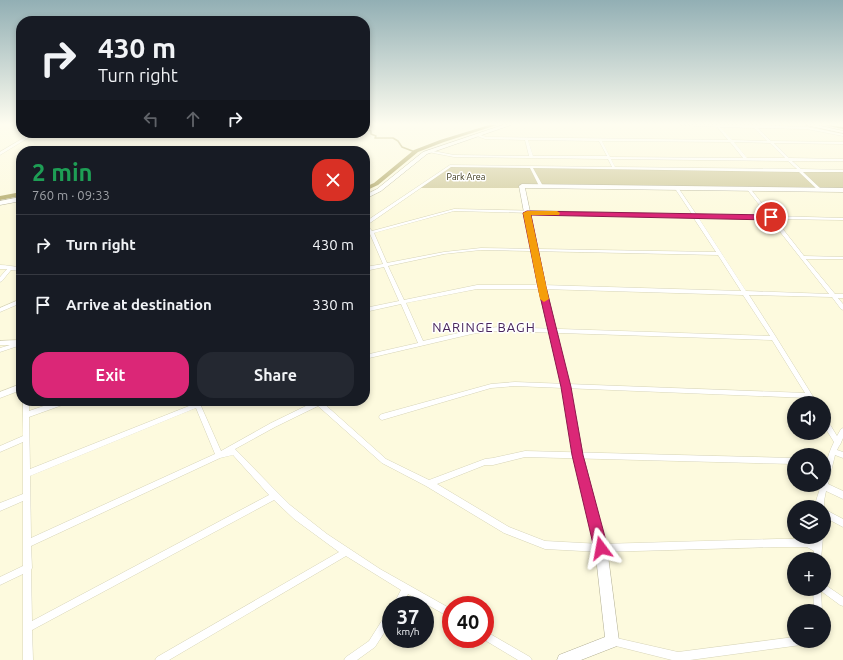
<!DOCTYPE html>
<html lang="en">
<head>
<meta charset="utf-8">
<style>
  :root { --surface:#171b24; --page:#242831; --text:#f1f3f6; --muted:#9ea1a6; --line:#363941; --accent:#db2777 }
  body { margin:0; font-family:Ubuntu,sans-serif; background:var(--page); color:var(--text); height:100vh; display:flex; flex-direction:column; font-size:15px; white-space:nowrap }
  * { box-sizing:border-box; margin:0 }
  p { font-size:13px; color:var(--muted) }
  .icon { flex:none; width:22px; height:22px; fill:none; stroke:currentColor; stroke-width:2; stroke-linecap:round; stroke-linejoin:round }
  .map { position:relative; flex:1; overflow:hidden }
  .panel { position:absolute; left:16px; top:146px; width:354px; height:260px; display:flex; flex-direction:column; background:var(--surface); border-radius:16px; box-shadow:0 2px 6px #0003 }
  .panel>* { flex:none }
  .top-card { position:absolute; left:16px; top:16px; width:354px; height:122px; border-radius:16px; box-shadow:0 2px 6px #0003; background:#171b24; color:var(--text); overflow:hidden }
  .controls { position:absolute; left:787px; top:396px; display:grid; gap:8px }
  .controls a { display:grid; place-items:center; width:44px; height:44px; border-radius:50%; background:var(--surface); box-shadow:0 2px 6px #0003; font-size:20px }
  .speed { position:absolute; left:382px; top:596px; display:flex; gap:8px; font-size:20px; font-weight:700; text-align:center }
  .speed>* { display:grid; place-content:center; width:52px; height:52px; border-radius:50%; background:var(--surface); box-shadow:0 2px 6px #0003; line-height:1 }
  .speed small { font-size:10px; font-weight:400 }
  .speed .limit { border:6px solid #d22; background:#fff; color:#111 }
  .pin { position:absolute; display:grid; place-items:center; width:34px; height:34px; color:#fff; margin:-17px; border:2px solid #fff; border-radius:50%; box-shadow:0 1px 4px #0007 }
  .me { position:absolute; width:44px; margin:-22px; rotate:347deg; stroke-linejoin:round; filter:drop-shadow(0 0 3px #0008) }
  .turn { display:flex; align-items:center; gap:14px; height:84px; padding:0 16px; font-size:18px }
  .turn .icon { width:52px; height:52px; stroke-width:2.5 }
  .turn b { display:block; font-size:28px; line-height:34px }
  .lanes { display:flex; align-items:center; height:38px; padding:0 16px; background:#0003; justify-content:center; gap:20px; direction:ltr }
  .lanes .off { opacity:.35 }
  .round { display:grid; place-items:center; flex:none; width:42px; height:42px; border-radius:16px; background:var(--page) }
  .overview { display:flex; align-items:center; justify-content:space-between; height:68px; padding:0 16px }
  h1 { font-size:24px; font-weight:700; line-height:30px; color:#1e9e55 }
  .button { display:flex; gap:8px; margin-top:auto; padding:8px 16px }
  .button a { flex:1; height:46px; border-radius:16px; background:var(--accent); color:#fff; font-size:16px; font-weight:700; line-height:46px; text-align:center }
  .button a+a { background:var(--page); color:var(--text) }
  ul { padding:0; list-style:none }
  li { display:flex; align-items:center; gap:12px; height:60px; padding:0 16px; border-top:1px solid var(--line) }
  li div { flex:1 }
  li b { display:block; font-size:15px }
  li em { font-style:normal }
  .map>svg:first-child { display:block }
</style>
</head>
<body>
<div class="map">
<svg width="843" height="660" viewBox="0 0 843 660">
  <rect width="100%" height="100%" fill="#fdfade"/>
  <!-- green -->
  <path fill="#d0ca9c" d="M450 166 843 171V190L522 186 521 188H419Z"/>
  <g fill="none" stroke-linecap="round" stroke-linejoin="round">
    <!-- stream -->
    <path stroke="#b1a866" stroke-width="1.5" d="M365 129 371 131V134L376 136 375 138H393L398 141 402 147 415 152"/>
    <!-- canal -->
    <path fill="#b1a866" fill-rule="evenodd" d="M489 125H497L444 142 418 152 378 185 365 191V187L374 183 414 150 440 140Z
      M826 125 843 127V129L828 126Z
      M21 192V196L0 200V196Z"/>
    <defs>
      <path id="street" d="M12 125H21V127Z
        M680 125H755L807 127 843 134V136L807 129 758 128 771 141 843 142V144L774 143 789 158 843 159V161H792L801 169 843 170V172H803L821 189V191H819L799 172 533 168 543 186 541 187 539 186 530 168 451 167 367 225 372 231 454 209 692 214 674 187 676 186H677L696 214 768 216 746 188 748 187H749L772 216 843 218V220L775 219 804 256 843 257V259H806L835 294H843V298H838L843 304V310L841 309 832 297 749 295 776 337 817 403H811L808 398 515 386 491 388 382 420 380 419 379 417 380 415 382 414 491 384 515 382 805 393 772 340 499 331 476 333 365 359V355L418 343 401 304 365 312V308L399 301 384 267 365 271V267L383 264 370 234 365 235V233L368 232 365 228V222L450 165 612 167 608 159 454 157 428 152V150L454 155 529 156 525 140 485 139 477 136V134H478L486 137 728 140 717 127ZM720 127 754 128 767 141 732 140ZM528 140 599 141 607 156H533ZM602 141 730 142 743 158 610 157ZM734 142 770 143 785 158H747ZM611 159 788 161 797 169 615 167ZM454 211 693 217 716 252 481 248 444 252 387 263 374 233ZM698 217 770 219 829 294 746 291ZM481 250 718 255 741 291 542 285H477L404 300 388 266 444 254ZM477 289H542L743 295 770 336 499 327 476 329 423 341 406 303Z
        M32 133H36L0 155V152Z
        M0 265C7 265 14 267 21 267V271L11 270 2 281 0 282V277L7 269H0Z
        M21 299V303L0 312V308Z
        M19 340 21 341V345L0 352V348L10 345H0V341Z
        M21 384V390L0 398V392Z
        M23 401H29V411L58 401H69L68 403 29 417 30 469 194 404 193 401H210L209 403 201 406 221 451 271 423 314 402V401H321L386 459 429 480 485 459 493 458 525 451 794 458V464L525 457 493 465H485L437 484 509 527 545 541 601 544 777 539H808L815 542V537H823L821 559H813L814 551 807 547H777L601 552 545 549 504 533 426 486 382 463 318 406 275 427 235 449 272 487 290 505 327 534 380 569 451 609V618L408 594 402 605H393L401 590 346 556 169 660H155L157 657 339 552 294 519 274 500 32 630 33 660H23V574L0 585V577L23 566V501L0 511V503L23 494V442L0 452V446L23 436ZM196 408 215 454 31 538 30 476ZM233 455 269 495 32 621 31 570 32 568 31 546 220 458Z
        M824 417 826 418 837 436 841 429 843 428V438L840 445 839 446 837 450 843 452V458L835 455 828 484 843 491V499L826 491 824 501V507H816V501L821 485H824C824 470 827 456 834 442L824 426Z
        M824 509 843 519V527L824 517Z
        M824 584 843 597V606L840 605 821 591 822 611H814L813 589H824Z
        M391 610V622L375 647 357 660H344L346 657 369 641 388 611Z
        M485 631 530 657 532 660H518L483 639H485Z
        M612 637 678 652 794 637V641H805L804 644 801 645 690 660H672L612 645 609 644 608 641 609 638Z"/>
      <path id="secondary" d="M503 125H511L427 154 381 191 365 199V195L377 189 423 152Z
        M806 125H817L843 131V133Z
        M522 184 843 188V192L525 188 546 287 570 387 583 455 607 548 619 641 617 646 581 660H557L559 655 605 637 595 548 573 455 562 387 538 287 519 186Z
        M21 197V201L0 205V201Z"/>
    </defs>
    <!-- street casing -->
    <use href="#street" stroke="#b1ae93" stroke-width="0.5"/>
    <!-- secondary casing -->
    <use href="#secondary" stroke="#b1ae93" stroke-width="1"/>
    <!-- street -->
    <use href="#street" fill="#fff" fill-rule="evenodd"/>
    <!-- secondary -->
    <use href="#secondary" fill="#fff" fill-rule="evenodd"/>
  </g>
  <!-- sky -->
  <linearGradient id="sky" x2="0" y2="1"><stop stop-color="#92afb4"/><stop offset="0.57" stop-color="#fefdf0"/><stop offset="1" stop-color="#fefdf0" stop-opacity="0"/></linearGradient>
  <rect width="843" height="218" fill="url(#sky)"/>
  <!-- route -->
  <path fill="#db2777" stroke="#8e194d" d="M527 211 771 215 775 217 771 220 531 215 546 287 571 387 583 455 608 548 606 553 601 555 596 553 594 548 572 455 561 387 538 287 523 213Z"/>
  <!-- slow -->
  <path fill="#f59e0b" d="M557 211 560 213 559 215H531L549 299 544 302 540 299 523 213 527 211Z"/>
  <g text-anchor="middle" stroke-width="3" stroke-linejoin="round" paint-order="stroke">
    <!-- far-park labels -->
    <g font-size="9" fill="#363214" stroke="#fff">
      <text x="466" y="180">Park Area</text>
    </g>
    <!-- quarter labels -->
    <g font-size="13" letter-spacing="1" fill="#48255c" stroke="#fff">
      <text x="484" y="332">NARINGE BAGH</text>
    </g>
  </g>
</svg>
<div class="controls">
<a><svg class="icon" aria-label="sound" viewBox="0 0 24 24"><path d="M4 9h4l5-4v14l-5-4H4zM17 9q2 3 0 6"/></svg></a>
<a><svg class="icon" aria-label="search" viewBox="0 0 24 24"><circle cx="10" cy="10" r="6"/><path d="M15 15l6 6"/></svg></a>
<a><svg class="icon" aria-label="layers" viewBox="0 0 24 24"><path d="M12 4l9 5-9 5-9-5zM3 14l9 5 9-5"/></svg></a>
<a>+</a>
<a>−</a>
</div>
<div class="speed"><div>37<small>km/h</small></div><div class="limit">40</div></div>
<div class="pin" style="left:771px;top:217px;background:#d93025"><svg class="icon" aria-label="arrive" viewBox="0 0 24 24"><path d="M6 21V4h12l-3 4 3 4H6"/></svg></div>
<svg class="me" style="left:601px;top:548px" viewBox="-20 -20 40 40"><path d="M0-17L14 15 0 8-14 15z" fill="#db2777" stroke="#fff" stroke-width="4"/></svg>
<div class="top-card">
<div class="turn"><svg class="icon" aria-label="right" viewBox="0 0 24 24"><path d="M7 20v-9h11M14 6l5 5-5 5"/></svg><div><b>430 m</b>Turn right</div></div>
<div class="lanes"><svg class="icon off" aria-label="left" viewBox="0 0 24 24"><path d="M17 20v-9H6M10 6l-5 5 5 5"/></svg><svg class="icon off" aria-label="ahead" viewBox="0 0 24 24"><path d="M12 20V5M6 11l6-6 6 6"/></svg><svg class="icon" aria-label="right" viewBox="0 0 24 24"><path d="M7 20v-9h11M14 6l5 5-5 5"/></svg></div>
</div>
<section class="panel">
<div class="overview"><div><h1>2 min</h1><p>760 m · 09:33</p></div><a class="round" style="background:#d93025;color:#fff"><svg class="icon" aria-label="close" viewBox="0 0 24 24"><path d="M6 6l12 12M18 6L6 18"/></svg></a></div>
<ul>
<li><svg class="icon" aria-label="right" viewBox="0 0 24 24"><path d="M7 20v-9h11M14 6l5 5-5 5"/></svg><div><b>Turn right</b></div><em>430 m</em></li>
<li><svg class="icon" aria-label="arrive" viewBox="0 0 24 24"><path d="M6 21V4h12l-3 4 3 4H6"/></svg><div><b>Arrive at destination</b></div><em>330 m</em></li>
</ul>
<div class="button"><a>Exit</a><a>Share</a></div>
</section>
</div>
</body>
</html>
